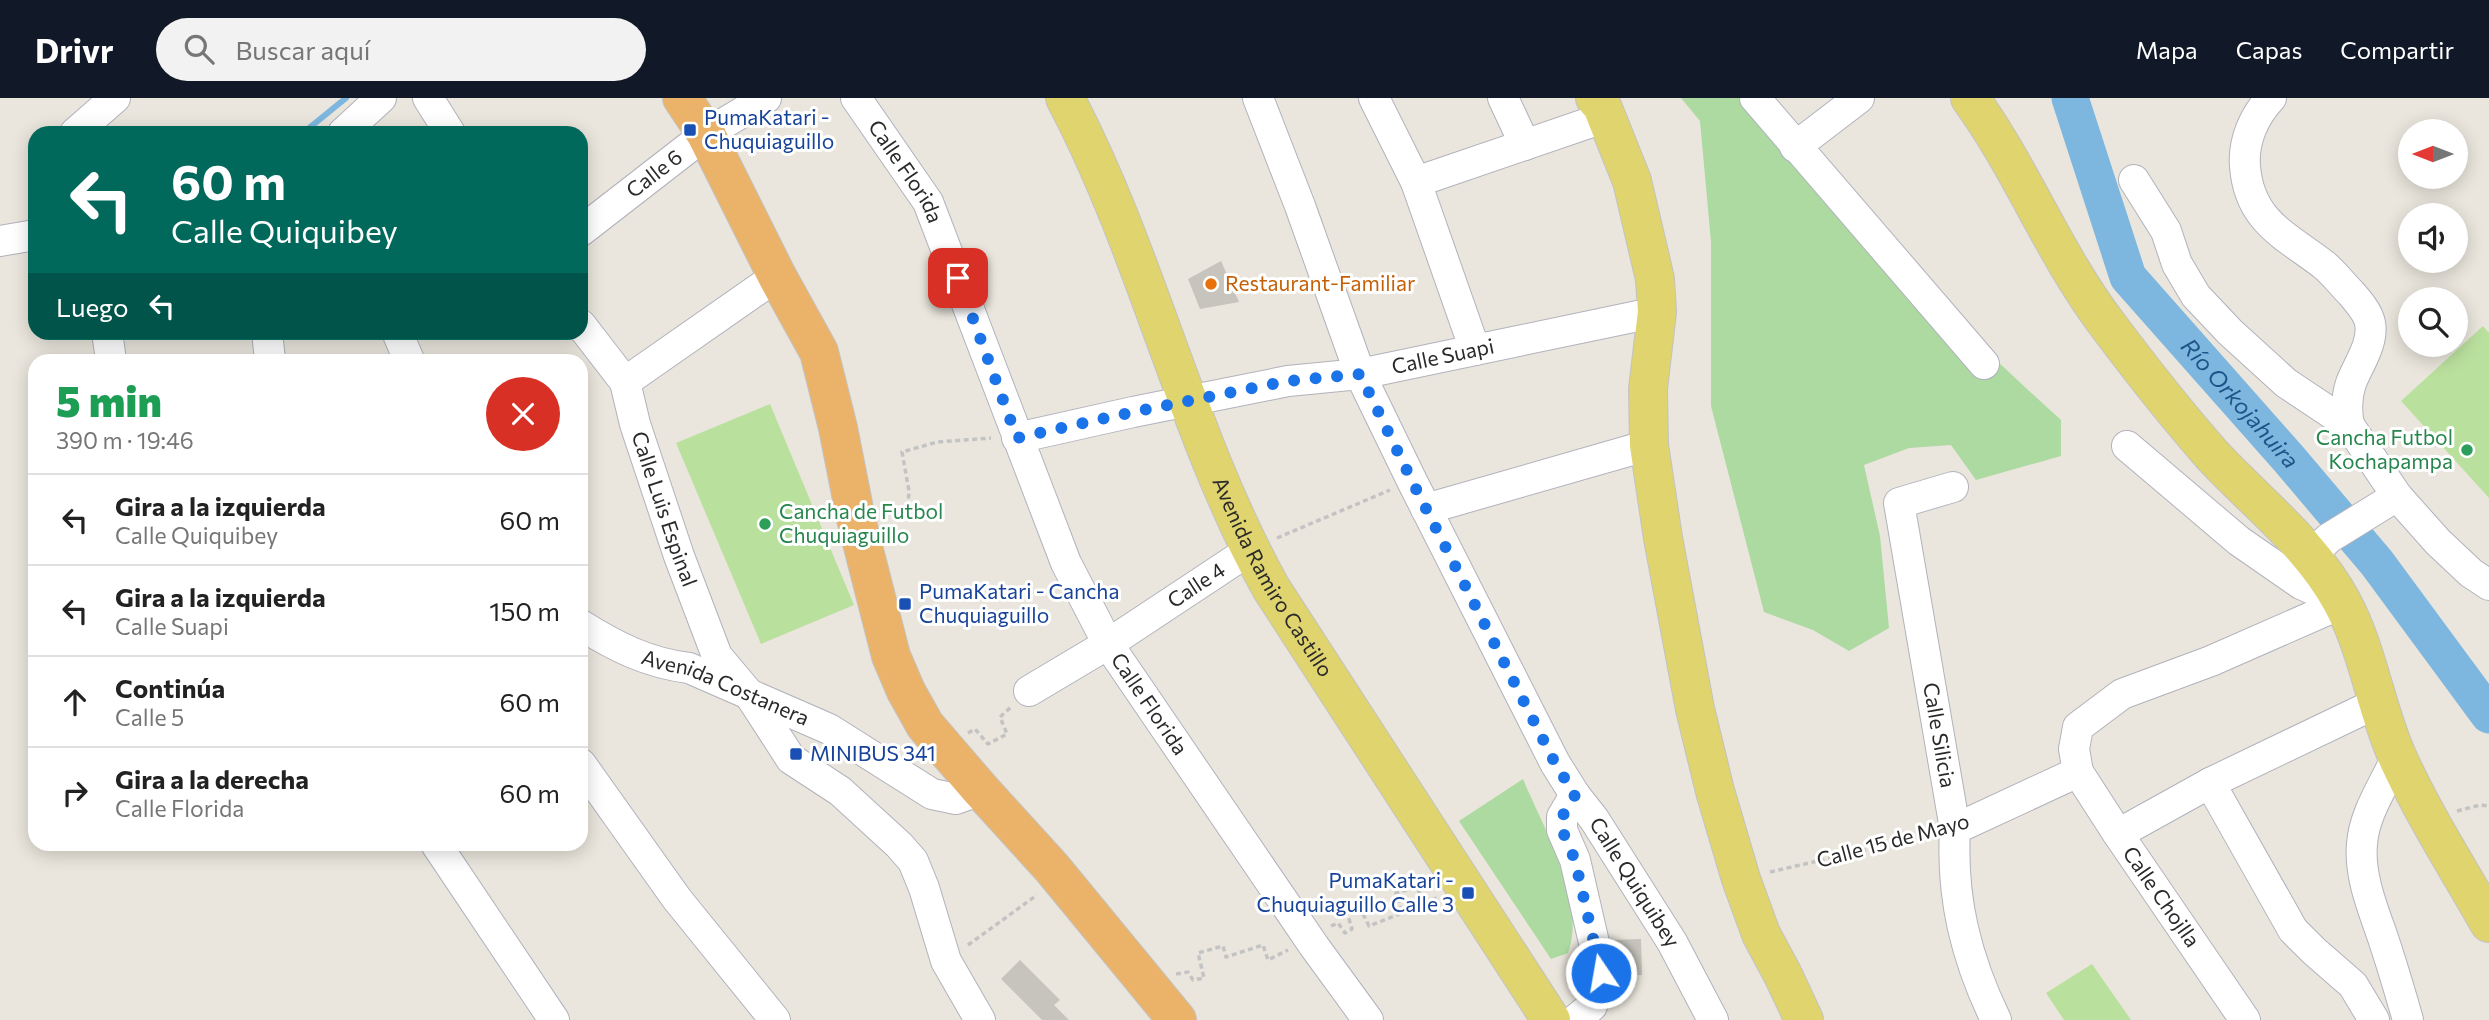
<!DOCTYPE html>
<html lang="es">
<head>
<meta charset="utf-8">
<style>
  :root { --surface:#fff; --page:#f2f2f2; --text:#222; --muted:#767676; --line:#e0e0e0; --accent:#111827 }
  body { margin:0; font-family:Commissioner,sans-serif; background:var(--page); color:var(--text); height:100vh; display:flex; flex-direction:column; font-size:26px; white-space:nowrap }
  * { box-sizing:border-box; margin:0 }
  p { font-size:23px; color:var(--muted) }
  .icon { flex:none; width:38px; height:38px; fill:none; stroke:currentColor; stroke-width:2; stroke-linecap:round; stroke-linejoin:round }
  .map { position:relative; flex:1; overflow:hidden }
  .side { position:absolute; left:28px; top:256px; width:560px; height:497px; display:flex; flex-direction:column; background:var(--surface); border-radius:21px; box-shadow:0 4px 18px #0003 }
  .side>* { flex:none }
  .guide { position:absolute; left:28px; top:28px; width:560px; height:214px; border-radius:21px; box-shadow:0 4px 18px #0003; background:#00695c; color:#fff; overflow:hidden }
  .needle { width:46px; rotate:270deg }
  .tools { position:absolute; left:2398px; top:21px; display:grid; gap:14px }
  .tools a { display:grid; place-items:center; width:70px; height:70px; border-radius:50%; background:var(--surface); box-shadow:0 4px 18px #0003; font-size:35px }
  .pin { position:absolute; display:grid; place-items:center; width:60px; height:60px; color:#fff; margin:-30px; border-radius:14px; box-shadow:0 4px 10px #0006 }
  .me { position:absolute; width:77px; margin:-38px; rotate:348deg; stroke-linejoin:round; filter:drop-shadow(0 0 5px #0008) }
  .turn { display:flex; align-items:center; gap:24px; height:147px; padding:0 28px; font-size:32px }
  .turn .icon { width:91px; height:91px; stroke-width:2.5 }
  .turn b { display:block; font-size:49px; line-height:60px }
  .then { display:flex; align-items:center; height:66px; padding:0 28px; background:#0003; gap:14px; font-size:26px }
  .round { display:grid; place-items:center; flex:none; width:74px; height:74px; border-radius:37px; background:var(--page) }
  .summary { display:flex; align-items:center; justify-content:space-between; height:119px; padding:0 28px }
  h1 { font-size:42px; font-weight:800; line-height:52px; color:#1e9e55 }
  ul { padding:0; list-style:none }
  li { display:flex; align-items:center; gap:21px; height:91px; padding:0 28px; border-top:2px solid var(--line) }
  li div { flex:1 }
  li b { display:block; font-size:26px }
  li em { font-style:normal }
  header { display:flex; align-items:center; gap:42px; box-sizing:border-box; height:98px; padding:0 35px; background:var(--accent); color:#fff }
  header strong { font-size:33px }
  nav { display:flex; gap:38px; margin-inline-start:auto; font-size:24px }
  .search { width:490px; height:63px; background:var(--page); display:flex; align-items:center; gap:18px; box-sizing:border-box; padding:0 24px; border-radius:38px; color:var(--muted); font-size:26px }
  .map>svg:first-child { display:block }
</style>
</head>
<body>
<header>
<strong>Drivr</strong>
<div class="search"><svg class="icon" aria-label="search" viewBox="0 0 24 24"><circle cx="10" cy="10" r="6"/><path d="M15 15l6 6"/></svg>Buscar aquí</div>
<nav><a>Mapa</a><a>Capas</a><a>Compartir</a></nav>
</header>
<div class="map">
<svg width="2489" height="922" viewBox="0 0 2489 922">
  <rect width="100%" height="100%" fill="#eae6dd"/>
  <!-- green -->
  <path fill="#acdaa1" d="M1681 0H1739C1842 111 1948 220 2061 322V358L1976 382 1951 347 1909 350 1864 367 1880 438 1889 530 1849 553 1813 532 1764 514 1711 308V144L1700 23Z
    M1523 681C1543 729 1587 803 1568 855L1551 861 1459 723Z"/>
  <!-- pitch -->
  <path fill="#bae09e" d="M2483 228 2489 235V400L2401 303Z
    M770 306 854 507 761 546 676 345Z
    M2092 866 2131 922H2064L2046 895Z"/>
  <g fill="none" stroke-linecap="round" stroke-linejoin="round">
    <!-- stream -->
    <path stroke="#7db7df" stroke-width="6" d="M303 35 346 0"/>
    <!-- river -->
    <path stroke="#7db7df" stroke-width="37" id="s1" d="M2070 0 2128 179 2289 361 2377 465 2489 617"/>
  </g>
  <!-- building -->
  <path fill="#c6c4bc" d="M1221 163 1239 204 1200 211 1188 181Z
    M1641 841 1642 877 1618 878 1612 842Z
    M1020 862 1060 902 1054 907 1069 922H1042L1001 881Z"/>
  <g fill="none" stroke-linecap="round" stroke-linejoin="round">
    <defs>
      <g id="minor">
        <path d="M428 0 450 35"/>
        <path id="s2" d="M856 0 928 104 1066 465 1108 546 1314 848 1368 922"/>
        <path id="s3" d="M1258 0 1300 108 1360 276 1412 383 1555 665 1575 697 1594 721 1672 844 1713 922"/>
        <path d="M1374 0 1416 84 1475 252"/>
        <path d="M1503 0 1525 47"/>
        <path d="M1755 0 1984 266"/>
        <path d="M2271 0C2254 18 2243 43 2245 68 2249 123 2285 137 2324 167 2333 174 2341 185 2350 194 2357 202 2368 214 2370 225 2374 245 2358 267 2351 285 2346 300 2346 312 2349 327"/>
        <path d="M75 35 115 0"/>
        <path d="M343 35 381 0"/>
        <path d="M1795 49 1859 0"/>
        <path d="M2134 82 2166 133 2177 166 2196 198 2230 234 2286 285 2349 327 2397 398 2438 444 2471 475 2489 487"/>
        <path d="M1416 84 1606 19"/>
        <path id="s4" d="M581 133 706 36 766 0"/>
        <path d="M0 143 35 137"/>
        <path id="s5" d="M581 227 625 284 635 326 679 458 717 558 749 596 791 661 840 693 899 747 913 763 924 790 946 863 980 922"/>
        <path d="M107 234 111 262"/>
        <path d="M267 234 270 262"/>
        <path d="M397 234 409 262"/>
        <path d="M625 284 777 178"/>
        <path id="s6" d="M1017 340 1133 314 1288 283 1360 276 1657 214"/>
        <path d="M2127 348 2239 443 2301 486 2343 505"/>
        <path id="s7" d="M1953 389 1899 405 1955 731C1951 800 1966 860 1996 922"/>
        <path d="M1426 411 1649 347"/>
        <path d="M2311 457 2329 440 2397 398"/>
        <path id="s8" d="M581 527C616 549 648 565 689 570L829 631 932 696 956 701 981 692"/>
        <path id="s9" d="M1029 593 1108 546 1250 452"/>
        <path d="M2397 658C2385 686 2364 715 2362 746 2359 778 2373 811 2383 840 2392 867 2400 894 2408 922"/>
        <path d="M581 666 677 801 775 922"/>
        <path d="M2210 685 2293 832 2314 853 2353 887 2374 922"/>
        <path d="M1575 697 1562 719V732L1575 762 1601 875 1592 908 1575 922"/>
        <path d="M1955 731 2078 674"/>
        <path d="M2118 736 2210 685 2379 604"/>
        <path d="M436 746 554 922"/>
        <path d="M2245 922 2118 736 2078 674 2074 651 2078 629 2122 596 2211 563 2343 505"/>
      </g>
      <g id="major">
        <path id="s10" d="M1065 0C1148 157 1185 335 1271 490L1551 922"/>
        <path d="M1595 0 1602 8 1632 83 1655 181 1657 214 1648 291 1649 347 1663 440 1695 611 1715 693 1741 781 1761 836 1783 877 1804 922"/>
        <path d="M1970 0C2023 73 2055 159 2110 230 2143 274 2177 317 2213 358 2257 405 2311 446 2342 504 2368 552 2375 608 2397 658 2423 716 2458 770 2489 825"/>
      </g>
      <path id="highway" d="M682 0 706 36 777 178 819 254 838 330 856 421 891 558 906 593 925 627 981 692 1052 770 1177 922"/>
    </defs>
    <!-- minor casing -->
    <use href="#minor" stroke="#b1b2bc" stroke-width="32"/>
    <!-- major casing -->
    <use href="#major" stroke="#c3c3c3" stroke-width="40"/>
    <!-- highway casing -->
    <use href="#highway" stroke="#c3c3c3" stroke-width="40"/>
    <!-- path -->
    <path stroke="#c3c3c3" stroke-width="3.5" stroke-dasharray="5 3.5" stroke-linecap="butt" d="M882 414 908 408 909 393 902 354 937 344 991 340
      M1277 440 1390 392
      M968 635 975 631 988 646 1007 636 1000 619 1011 609
      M2457 713 2480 707 2489 708
      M1770 774 1930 737
      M1331 828 1338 825 1345 835 1352 831 1347 814 1359 808 1369 828 1402 815 1396 795 1417 789 1424 806 1439 799
      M968 847 1037 797
      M1176 876 1188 874 1193 882 1204 880 1198 855 1223 848 1226 859 1263 847 1268 862 1288 852"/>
    <!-- minor -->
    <use href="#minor" stroke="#fff" stroke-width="30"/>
    <!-- major -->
    <use href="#major" stroke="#dfd46e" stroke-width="38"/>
    <!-- highway -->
    <use href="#highway" stroke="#eab369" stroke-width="38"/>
  </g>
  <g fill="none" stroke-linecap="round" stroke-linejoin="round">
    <!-- route -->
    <path stroke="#1a73e8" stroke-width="12" stroke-dasharray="0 21.6" d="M958 180 1017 340 1133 314 1288 283 1360 276 1412 383 1555 665 1575 697 1562 719V732L1575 762 1601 875"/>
  </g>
  <!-- markers -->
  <g fill="#1a4fb4" stroke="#fff" stroke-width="2.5">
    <rect x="683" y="25" width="14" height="14" rx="3.5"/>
    <rect x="898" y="499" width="14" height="14" rx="3.5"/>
    <rect x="789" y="649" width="14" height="14" rx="3.5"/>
    <rect x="1461" y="788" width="14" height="14" rx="3.5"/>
  </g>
  <circle fill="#e8710a" stroke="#fff" stroke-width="2.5" cx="1211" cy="186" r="7"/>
  <g fill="#2e9e5b" stroke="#fff" stroke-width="2.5">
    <circle cx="2467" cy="352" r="7"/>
    <circle cx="765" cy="426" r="7"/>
  </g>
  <g text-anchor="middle" stroke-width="6" stroke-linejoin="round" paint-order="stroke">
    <!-- transit labels -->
    <g font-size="21" fill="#164399" stroke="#fff" text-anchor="start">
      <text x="704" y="27">PumaKatari -<tspan x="704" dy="24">Chuquiaguillo</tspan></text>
      <text x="919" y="501">PumaKatari - Cancha<tspan x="919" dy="24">Chuquiaguillo</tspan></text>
      <text x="810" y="663">MINIBUS 341</text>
      <text x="1454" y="790" text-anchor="end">PumaKatari -<tspan x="1454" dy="24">Chuquiaguillo Calle 3</tspan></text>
    </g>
    <!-- street labels -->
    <g font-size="21" fill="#2a2a2a" stroke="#fff">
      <text dy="7" stroke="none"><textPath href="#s4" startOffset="93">Calle 6</textPath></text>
      <text dy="7" stroke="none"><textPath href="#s2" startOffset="89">Calle Florida</textPath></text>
      <text dy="7" stroke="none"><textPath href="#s6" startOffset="434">Calle Suapi</textPath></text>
      <text dy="7" stroke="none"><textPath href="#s5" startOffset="205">Calle Luis Espinal</textPath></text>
      <text dy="7" stroke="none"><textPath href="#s10" startOffset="523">Avenida Ramiro Castillo</textPath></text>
      <text dy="7" stroke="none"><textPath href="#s9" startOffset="198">Calle 4</textPath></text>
      <text dy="7" stroke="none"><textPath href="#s8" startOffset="158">Avenida Costanera</textPath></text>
      <text dy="7" stroke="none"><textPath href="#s2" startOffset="677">Calle Florida</textPath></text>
      <text dy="7" stroke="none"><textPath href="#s7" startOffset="292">Calle Silicia</textPath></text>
      <text transform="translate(1893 743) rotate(-15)" y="7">Calle 15 de Mayo</text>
      <text dy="7" stroke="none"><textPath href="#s3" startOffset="873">Calle Quiquibey</textPath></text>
      <text transform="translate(2161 799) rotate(55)" y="7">Calle Chojlla</text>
    </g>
    <!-- food labels -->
    <g font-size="21" fill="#c56008" stroke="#fff" text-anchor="start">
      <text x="1225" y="193">Restaurant-Familiar</text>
    </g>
    <!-- leisure labels -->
    <g font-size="21" fill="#27864d" stroke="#fff" text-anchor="end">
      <text x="2453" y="347">Cancha Futbol<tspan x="2453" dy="24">Kochapampa</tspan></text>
      <text x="779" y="421" text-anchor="start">Cancha de Futbol<tspan x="779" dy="24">Chuquiaguillo</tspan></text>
    </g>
    <!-- water labels -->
    <g font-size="23" font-style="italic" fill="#1e5589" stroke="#fff">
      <text dy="8" stroke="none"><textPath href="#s1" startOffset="357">Río Orkojahuira</textPath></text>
    </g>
  </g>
</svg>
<div class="tools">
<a><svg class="needle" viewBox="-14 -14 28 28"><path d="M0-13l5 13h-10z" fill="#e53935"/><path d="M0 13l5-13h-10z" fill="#767676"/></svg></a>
<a><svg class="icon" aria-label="sound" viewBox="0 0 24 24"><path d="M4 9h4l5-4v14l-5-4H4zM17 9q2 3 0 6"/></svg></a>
<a><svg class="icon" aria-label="search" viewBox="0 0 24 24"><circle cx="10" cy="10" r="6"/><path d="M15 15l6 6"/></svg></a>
</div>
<div class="pin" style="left:958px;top:180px;background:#d93025"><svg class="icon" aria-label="arrive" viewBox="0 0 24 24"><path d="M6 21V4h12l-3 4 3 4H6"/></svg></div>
<svg class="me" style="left:1601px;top:875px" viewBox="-20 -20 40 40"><circle r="17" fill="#1a73e8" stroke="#fff" stroke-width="3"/><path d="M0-11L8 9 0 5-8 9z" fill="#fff"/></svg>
<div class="guide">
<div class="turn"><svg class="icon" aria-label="left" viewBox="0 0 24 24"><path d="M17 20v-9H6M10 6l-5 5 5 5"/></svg><div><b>60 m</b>Calle Quiquibey</div></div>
<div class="then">Luego<svg class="icon" aria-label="left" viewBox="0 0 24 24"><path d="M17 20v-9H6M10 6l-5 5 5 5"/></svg></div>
</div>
<section class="side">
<div class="summary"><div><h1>5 min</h1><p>390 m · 19:46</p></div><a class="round" style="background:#d93025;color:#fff"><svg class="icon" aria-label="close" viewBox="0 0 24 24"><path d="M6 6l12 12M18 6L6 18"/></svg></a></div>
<ul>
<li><svg class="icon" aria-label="left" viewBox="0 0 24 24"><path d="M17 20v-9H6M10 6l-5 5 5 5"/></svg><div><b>Gira a la izquierda</b><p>Calle Quiquibey</p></div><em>60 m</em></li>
<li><svg class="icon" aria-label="left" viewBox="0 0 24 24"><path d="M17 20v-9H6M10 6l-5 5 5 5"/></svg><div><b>Gira a la izquierda</b><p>Calle Suapi</p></div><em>150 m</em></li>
<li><svg class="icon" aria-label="ahead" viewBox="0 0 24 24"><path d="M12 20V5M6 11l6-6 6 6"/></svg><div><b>Continúa</b><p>Calle 5</p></div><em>60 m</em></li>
<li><svg class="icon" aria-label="right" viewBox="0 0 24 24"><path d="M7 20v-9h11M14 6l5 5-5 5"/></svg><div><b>Gira a la derecha</b><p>Calle Florida</p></div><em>60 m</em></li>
</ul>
</section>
</div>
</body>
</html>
